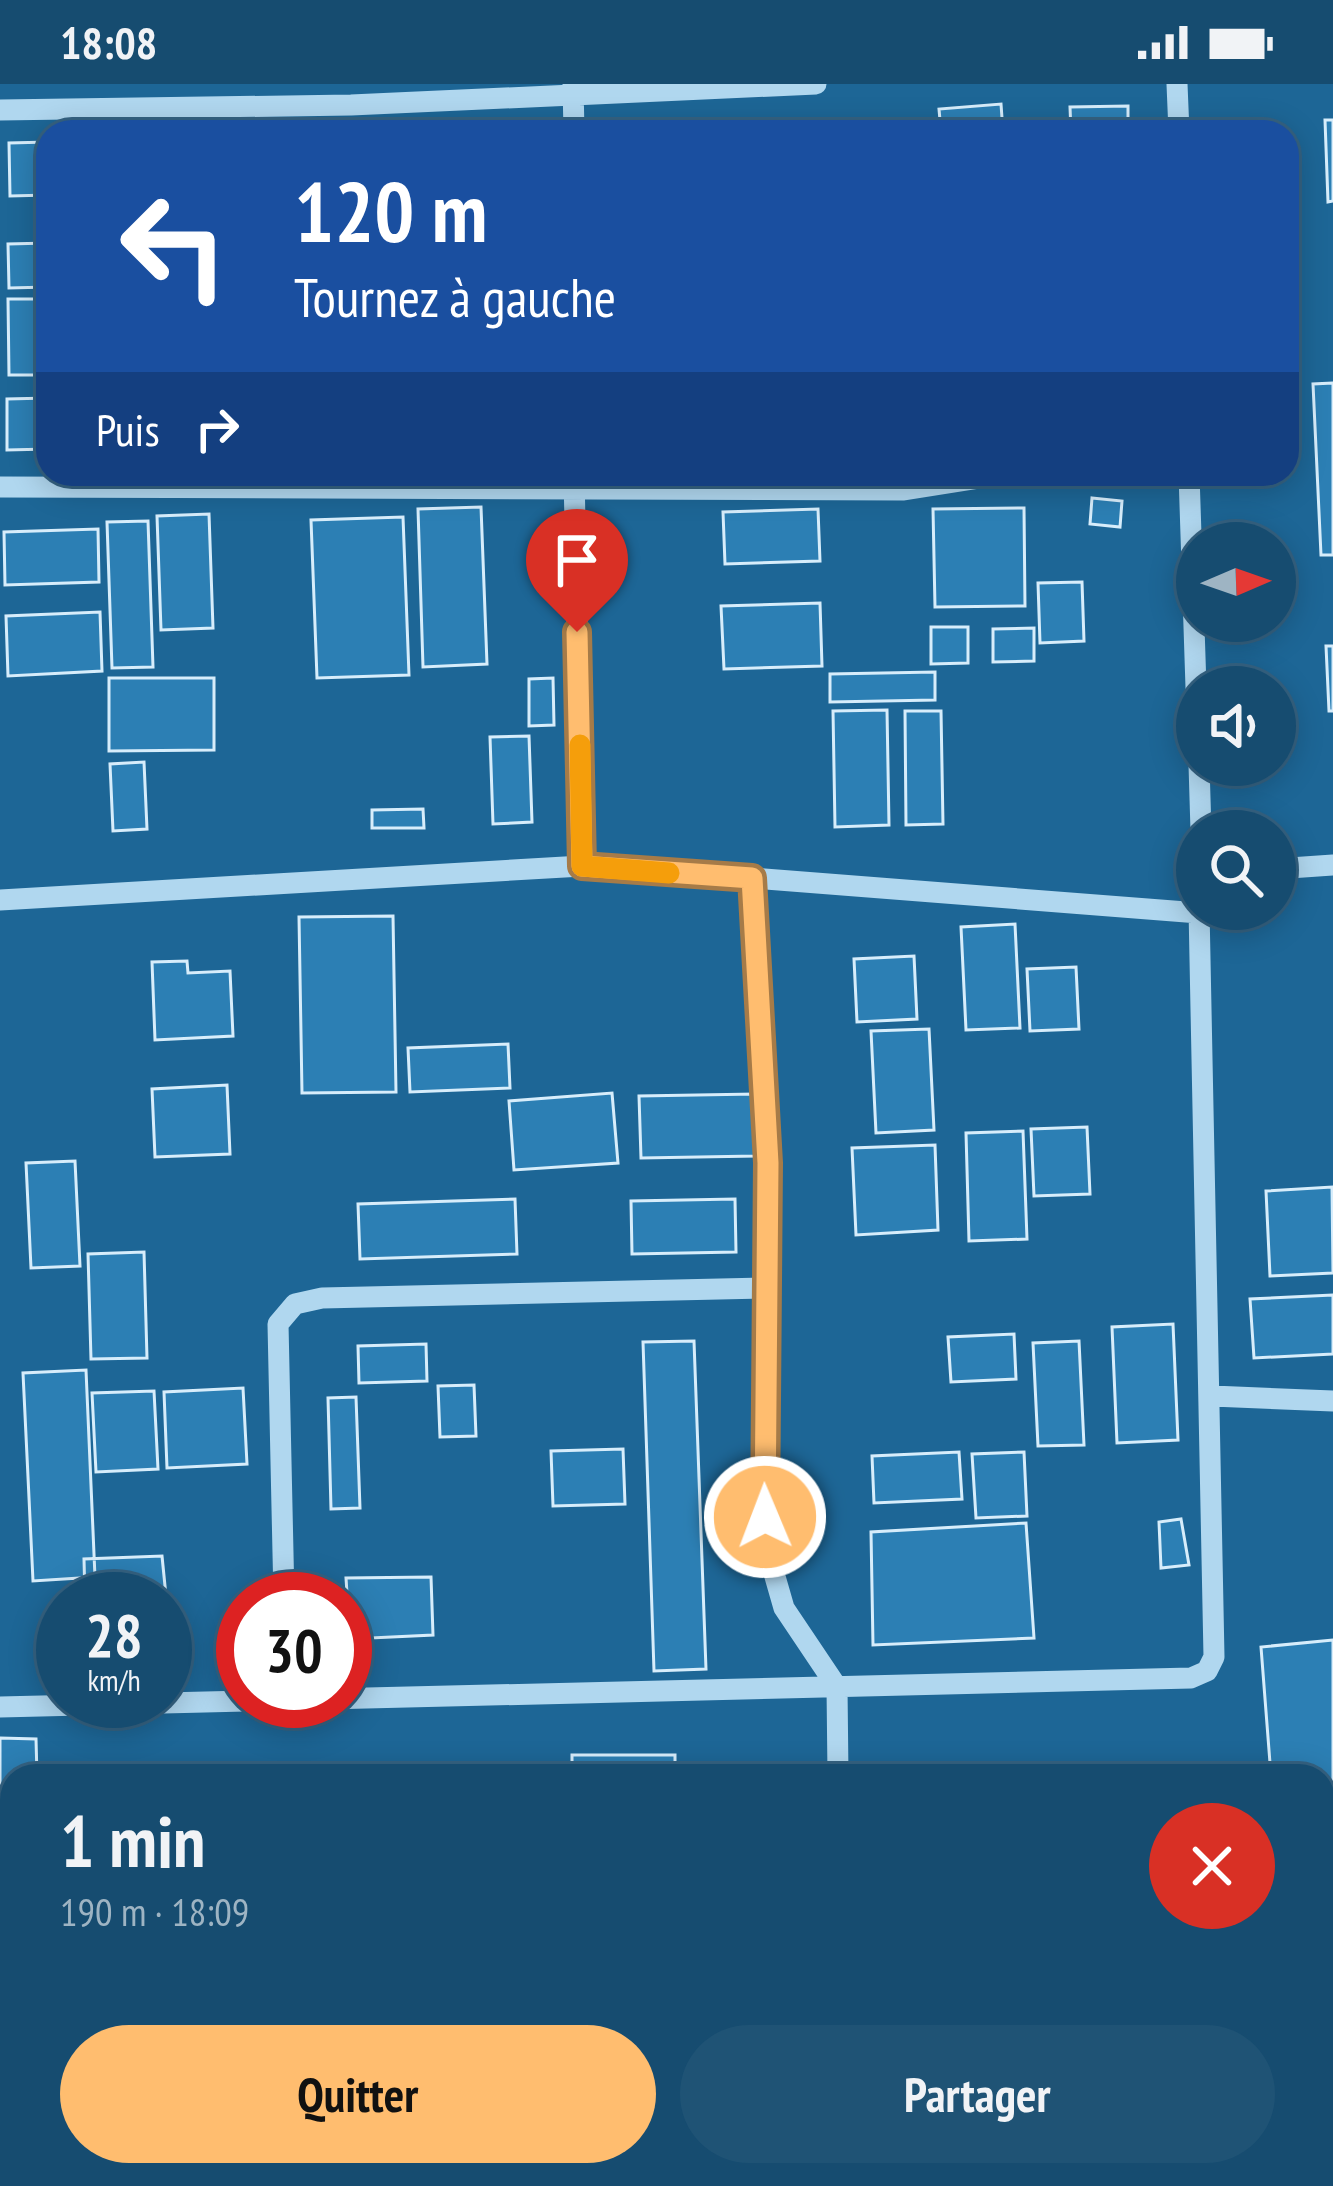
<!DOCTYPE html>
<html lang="fr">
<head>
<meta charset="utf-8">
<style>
  :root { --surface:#164c70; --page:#1f5375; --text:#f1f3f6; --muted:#9eb4c3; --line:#356383; --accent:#ffbd6f }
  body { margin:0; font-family:"PT Sans Narrow",sans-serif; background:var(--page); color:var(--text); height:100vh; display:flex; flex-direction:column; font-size:45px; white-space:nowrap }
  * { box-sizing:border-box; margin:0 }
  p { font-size:39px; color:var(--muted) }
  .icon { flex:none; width:66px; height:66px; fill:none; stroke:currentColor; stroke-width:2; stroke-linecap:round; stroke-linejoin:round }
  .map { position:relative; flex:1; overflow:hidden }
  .side { position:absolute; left:0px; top:1680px; width:1335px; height:423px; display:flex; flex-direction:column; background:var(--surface); border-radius:36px 36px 0 0; box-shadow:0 6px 30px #0003,0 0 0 3px var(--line) }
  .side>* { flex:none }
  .top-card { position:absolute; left:36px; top:36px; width:1263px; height:366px; border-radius:36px; box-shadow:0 6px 30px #0003,0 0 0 3px var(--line); background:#1a4fa0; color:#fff; overflow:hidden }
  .needle { width:78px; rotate:88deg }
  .controls { position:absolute; left:1176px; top:438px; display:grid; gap:24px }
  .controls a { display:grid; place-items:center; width:120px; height:120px; border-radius:50%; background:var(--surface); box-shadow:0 6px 30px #0003,0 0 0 3px var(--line); font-size:60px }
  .speed { position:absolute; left:36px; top:1488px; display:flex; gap:24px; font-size:60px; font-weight:700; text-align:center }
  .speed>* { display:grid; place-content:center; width:156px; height:156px; border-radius:50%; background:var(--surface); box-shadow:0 6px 30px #0003,0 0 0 3px var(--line); line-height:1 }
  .speed small { font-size:30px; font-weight:400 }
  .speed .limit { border:18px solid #d22; background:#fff; color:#111 }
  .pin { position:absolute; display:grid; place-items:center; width:102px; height:102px; color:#fff; margin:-123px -51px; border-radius:50% 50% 50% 0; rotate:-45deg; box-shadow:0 0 12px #0007 }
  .pin .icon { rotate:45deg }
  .me { position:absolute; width:132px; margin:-66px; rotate:359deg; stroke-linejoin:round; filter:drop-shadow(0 0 9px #0008) }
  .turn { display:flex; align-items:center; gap:42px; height:252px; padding:0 60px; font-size:54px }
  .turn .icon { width:156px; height:156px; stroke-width:2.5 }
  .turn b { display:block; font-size:84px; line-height:102px }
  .then { display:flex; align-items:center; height:114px; padding:0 60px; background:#0003; gap:24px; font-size:45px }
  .round { display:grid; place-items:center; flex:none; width:126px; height:126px; border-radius:63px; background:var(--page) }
  .overview { display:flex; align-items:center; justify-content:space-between; height:204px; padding:0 60px }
  h1 { font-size:72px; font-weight:600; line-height:90px }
  .button { display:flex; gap:24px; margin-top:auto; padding:24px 60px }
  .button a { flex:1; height:138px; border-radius:72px; background:var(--accent); color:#111; font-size:48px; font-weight:600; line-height:138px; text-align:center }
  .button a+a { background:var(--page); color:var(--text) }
  .status { display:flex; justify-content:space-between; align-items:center; height:84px; padding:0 60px; background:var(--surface); direction:ltr }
  .status svg { height:33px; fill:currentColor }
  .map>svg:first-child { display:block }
</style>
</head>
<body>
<div class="status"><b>18:08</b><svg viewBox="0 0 49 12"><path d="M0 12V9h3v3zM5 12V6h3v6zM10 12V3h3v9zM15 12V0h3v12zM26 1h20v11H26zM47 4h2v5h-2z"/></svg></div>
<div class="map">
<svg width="1333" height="2102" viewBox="0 0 1333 2102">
  <rect width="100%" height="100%" fill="#1d6696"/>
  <!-- building -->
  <path fill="#2c7fb4" stroke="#d7edfb" stroke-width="3" d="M1001 20 1003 48H941L939 25Z
    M1128 22V48H1071L1070 23Z
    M1325 36H1333V117L1328 118Z
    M810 39 811 48H715V41Z
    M48 58V111L10 112 9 59Z
    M48 159V203L9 204 8 160Z
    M8 215H48V291H9Z
    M1333 299V471H1321L1313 300Z
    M48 314V365L7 366V315Z
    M1092 414 1122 417 1120 443 1090 440Z
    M481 423 487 580 423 583 418 425Z
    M1024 424 1025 522 935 523 933 425Z
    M818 425 820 477 725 480 723 428Z
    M209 430 213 544 161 546 157 432Z
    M403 433 409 591 317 594 311 436Z
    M148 437 153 583 112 584 107 438Z
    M98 445 99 498 5 501 4 448Z
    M1082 498 1084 557 1040 559 1038 499Z
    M820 519 822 582 724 585 721 522Z
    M100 528 102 587 8 592 6 532Z
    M931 543H968V579L931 580Z
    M1034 544V577L993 578V545Z
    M1326 562H1333V627H1329Z
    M935 588V616L830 618V590Z
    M109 594H214V666L109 667Z
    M553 594 554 641 529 642V595Z
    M887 626 889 741 835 743 833 627Z
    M905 627H941L943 740 906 741Z
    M529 652 532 738 493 740 490 653Z
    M144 678 147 745 113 747 110 680Z
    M423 725 424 744H372V726Z
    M393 832 396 1008 302 1009 299 833Z
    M1015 840 1020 944 966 946 961 843Z
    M914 872 917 935 857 938 854 875Z
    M187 877 188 889 230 887 233 952 155 956 152 878Z
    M1076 883 1079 945 1030 947 1027 885Z
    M929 945 934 1046 876 1049 871 947Z
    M508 960 510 1004 410 1008 408 964Z
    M227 1001 230 1070 155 1073 152 1005Z
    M612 1009 618 1079 514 1086 509 1017Z
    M755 1010 756 1072 641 1074 639 1012Z
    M1087 1043 1090 1110 1034 1112 1031 1045Z
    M1023 1047 1027 1155 969 1157 966 1049Z
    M935 1061 938 1146 856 1151 852 1064Z
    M75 1077 80 1182 31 1184 26 1079Z
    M1332 1103 1333 1189 1270 1192 1266 1107Z
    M515 1115 517 1170 360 1175 358 1120Z
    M735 1115 736 1168 632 1170 631 1117Z
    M144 1168 147 1274 91 1275 88 1170Z
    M1333 1211V1270L1254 1274 1250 1215Z
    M1173 1240 1178 1356 1117 1359 1112 1243Z
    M1014 1250 1016 1295 951 1298 948 1253Z
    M694 1257 706 1585 654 1587 643 1258Z
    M1079 1257 1084 1361 1038 1362 1033 1259Z
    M426 1260 427 1297 359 1299 358 1262Z
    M86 1286 95 1493 33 1497 23 1289Z
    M474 1301 476 1352 440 1353 438 1302Z
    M243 1304 247 1380 167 1384 164 1308Z
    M154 1307 158 1385 96 1388 92 1309Z
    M356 1313 360 1424 331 1425 328 1314Z
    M623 1365 625 1420 553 1422 551 1367Z
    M959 1368 962 1415 874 1419 872 1372Z
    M1024 1368 1027 1432 976 1434 972 1370Z
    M1181 1435 1189 1481 1161 1484 1159 1438Z
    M1026 1439 1034 1554 873 1561 871 1448Z
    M162 1472 168 1532 165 1515H85L84 1475Z
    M431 1493 433 1551 350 1555 346 1494Z
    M1333 1556V1755H1323V1692H1271L1261 1563Z
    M0 1654 36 1655 37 1692H12V1830L0 1831Z
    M572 1671H675V1692H572Z
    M51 1683H148V1692H51Z
    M1333 1799V1864L1323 1865V1800Z
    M0 1836H9L12 1986 0 1987Z
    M690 2091H781L782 2102H690Z
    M877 2091H1044V2093L877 2101Z"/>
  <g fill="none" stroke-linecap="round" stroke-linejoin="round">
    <!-- path -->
    <path stroke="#b0d7ef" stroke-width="6" stroke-dasharray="6 9" stroke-linecap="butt" d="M0 2017 12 2015"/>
    <!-- minor -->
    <path stroke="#b0d7ef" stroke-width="21" d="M1177 0 1179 48
      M573 1 574 48
      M0 26 351 21 816 0
      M574 390 582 782 752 794 768 1079 767 1465 784 1524 837 1603 838 1692
      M1189 390 1197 634
      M0 403 904 406 1005 390
      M1199 681 1201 747
      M1275 785 1333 781
      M752 794 1199 829
      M0 816 582 782
      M1212 1312 1333 1317
      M284 1515 278 1240 295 1220 322 1214 767 1204
      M0 1623 1191 1594 1207 1587 1214 1573 1199 825
      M448 2091 449 2102
      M843 2091V2102"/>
  </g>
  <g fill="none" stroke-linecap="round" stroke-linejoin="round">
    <defs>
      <path id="route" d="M577 548 582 782 752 794 768 1079 765 1433"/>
    </defs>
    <!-- route casing -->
    <use href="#route" stroke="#a67b48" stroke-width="30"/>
    <!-- route -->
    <use href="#route" stroke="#ffbd6f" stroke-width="21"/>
    <!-- slow -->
    <path stroke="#f59e0b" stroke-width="21" d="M580 661 582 782 669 789"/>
  </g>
</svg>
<div class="controls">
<a><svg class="needle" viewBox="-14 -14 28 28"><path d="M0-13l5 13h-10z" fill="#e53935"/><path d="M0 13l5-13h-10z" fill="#9eb4c3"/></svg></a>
<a><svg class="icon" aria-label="sound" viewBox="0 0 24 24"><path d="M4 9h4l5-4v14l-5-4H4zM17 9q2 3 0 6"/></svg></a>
<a><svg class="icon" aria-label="search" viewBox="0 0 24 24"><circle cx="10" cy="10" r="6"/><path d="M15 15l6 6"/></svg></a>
</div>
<div class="speed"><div>28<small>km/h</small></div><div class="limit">30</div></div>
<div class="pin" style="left:577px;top:548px;background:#d93025"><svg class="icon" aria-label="arrive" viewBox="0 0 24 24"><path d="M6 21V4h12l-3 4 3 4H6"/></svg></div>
<svg class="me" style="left:765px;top:1433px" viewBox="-20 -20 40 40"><circle r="17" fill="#ffbd6f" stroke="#fff" stroke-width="3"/><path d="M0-11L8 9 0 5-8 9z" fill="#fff"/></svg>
<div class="top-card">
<div class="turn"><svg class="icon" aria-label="left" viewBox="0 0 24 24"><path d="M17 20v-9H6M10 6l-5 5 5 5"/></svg><div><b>120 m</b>Tournez à gauche</div></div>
<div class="then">Puis<svg class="icon" aria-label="right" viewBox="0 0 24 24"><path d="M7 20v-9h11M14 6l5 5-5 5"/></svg></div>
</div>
<section class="side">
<div class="overview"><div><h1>1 min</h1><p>190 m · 18:09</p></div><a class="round" style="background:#d93025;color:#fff"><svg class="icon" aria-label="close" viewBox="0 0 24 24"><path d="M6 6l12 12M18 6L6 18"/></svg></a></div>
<div class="button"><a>Quitter</a><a>Partager</a></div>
</section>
</div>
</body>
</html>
